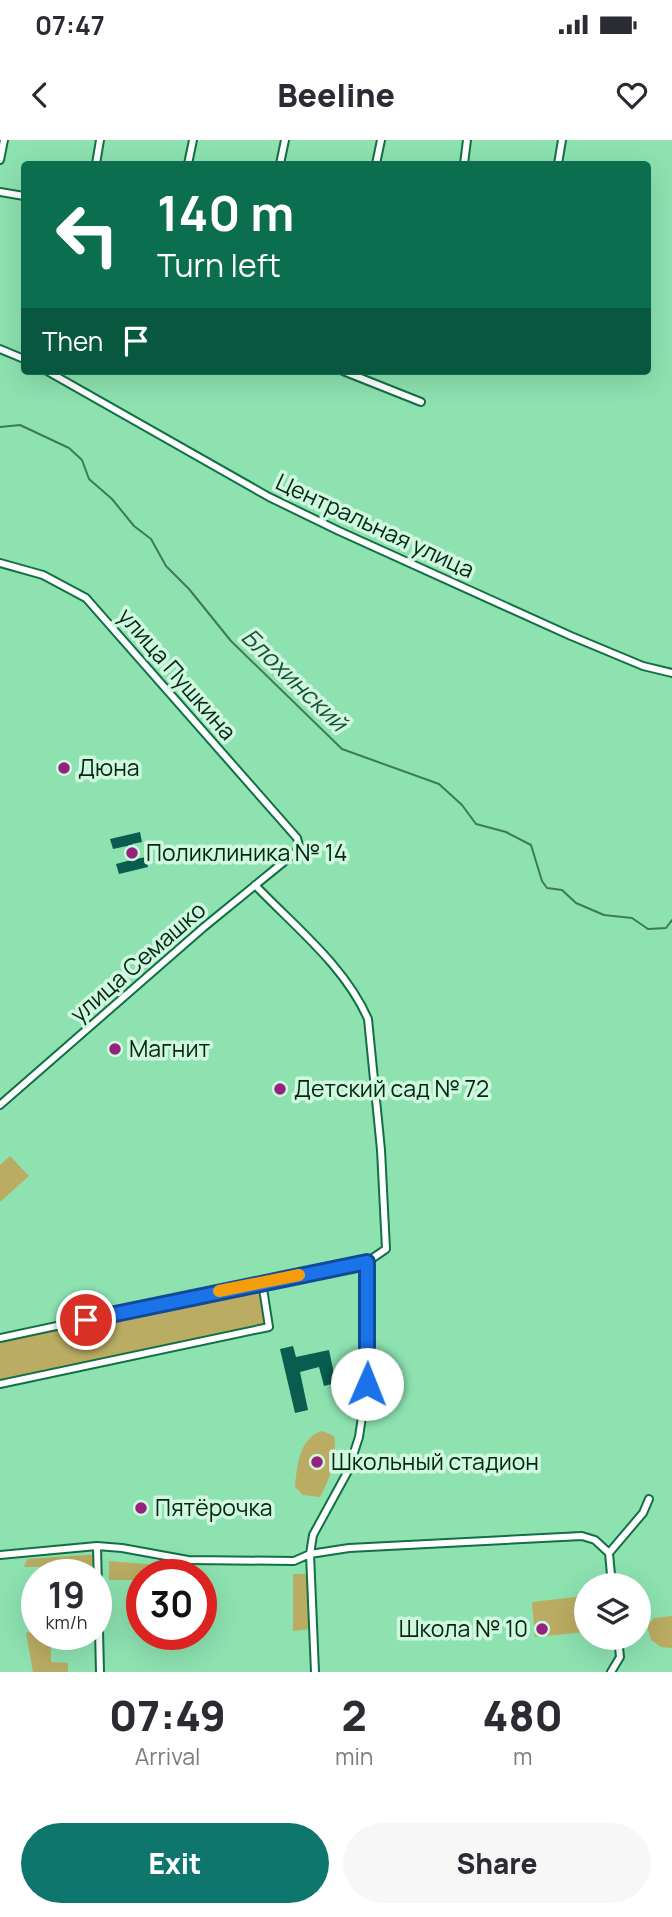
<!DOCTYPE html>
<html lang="en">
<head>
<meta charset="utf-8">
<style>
  :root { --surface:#fff; --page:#f7f7f7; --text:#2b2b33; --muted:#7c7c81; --accent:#0f766e }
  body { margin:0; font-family:Manrope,sans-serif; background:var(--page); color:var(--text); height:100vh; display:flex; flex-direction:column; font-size:26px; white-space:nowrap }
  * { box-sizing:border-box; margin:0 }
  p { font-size:23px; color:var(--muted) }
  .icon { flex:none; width:38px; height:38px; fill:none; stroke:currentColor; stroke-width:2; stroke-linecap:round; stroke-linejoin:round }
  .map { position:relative; height:1532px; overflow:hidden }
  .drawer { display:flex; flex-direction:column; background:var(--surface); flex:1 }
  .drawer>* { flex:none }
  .top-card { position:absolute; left:21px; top:21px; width:630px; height:214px; border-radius:7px; box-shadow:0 7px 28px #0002; background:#0b6e4f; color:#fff; overflow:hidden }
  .buttons { position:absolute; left:574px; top:1433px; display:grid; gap:14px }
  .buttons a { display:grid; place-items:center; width:77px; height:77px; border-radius:50%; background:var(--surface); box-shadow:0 7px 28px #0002; font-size:35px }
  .speed { position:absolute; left:21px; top:1419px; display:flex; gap:14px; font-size:35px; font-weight:700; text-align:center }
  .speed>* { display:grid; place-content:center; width:91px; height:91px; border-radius:50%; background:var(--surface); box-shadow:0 7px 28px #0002; line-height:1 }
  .speed small { font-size:18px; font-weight:400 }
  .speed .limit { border:10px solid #d22; background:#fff; color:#111 }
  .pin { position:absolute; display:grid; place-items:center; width:60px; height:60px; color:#fff; margin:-30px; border:4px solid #fff; border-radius:50%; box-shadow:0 2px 7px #0007 }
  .me { position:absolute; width:77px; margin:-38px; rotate:1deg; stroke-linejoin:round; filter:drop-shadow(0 0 5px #0008) }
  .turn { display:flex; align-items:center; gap:24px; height:147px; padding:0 21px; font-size:32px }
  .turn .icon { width:91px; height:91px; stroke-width:2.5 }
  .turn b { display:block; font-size:49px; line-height:60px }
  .then { display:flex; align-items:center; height:66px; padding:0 21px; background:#0003; gap:14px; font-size:26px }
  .eta { display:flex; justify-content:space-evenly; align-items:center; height:119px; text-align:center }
  .eta b { font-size:42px; font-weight:800; line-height:49px }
  .primary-button { display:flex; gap:14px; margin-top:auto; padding:14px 21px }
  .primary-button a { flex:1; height:80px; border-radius:42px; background:var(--accent); color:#fff; font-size:28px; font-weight:800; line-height:80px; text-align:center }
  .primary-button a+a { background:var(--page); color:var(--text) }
  .status { display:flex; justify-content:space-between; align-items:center; height:49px; padding:0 35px; background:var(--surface); direction:ltr }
  .status svg { height:19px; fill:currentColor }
  header { display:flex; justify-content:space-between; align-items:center; height:91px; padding:0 21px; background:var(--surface); font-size:32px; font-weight:800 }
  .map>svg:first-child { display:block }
</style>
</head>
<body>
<div class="status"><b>07:47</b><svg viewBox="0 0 49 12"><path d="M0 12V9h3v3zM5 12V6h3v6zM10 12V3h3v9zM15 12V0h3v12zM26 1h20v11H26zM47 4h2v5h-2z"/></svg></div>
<header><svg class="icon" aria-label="back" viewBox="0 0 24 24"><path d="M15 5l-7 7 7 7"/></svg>Beeline<svg class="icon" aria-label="heart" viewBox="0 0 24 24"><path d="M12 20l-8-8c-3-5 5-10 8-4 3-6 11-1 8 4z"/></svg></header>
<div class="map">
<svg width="672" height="1532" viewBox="0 0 672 1532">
  <rect width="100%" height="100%" fill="#8de2b0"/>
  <!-- green -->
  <path fill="#bbac63" d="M10 1016 29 1036 0 1062V1025Z
    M256 1146 260 1149 266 1183 261 1186 0 1241V1201Z
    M322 1291 334 1296C338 1318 330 1338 320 1357L303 1355 295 1347C297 1326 299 1298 322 1291Z
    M100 1414 99 1426 24 1427 27 1419Z
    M109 1421 182 1427 181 1435H142V1440H109Z
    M293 1434H309L311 1489 293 1491Z
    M584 1456 586 1492 535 1497 532 1462Z
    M672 1476V1508L661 1507 651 1500 647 1486 654 1478Z
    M26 1492 57 1495V1506H51V1522L68 1523V1532H33Z"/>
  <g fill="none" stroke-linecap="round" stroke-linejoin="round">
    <!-- stream -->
    <path stroke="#3e7a58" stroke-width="2" d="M0 287 20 285 69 308 82 320 89 339 112 359 134 386 151 399 166 426 189 449 231 501 342 609 439 644 462 665 476 684 506 692 531 705 542 741 547 748 562 750 576 763 604 775 632 778 648 789 666 788 672 780"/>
  </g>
  <!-- building -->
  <path fill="#095d4f" d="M140 692 142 702 132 704 136 719 146 717 148 727 119 734 116 724 131 720 127 706 113 709 110 699Z
    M293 1206 296 1217 329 1210 336 1243 324 1246 319 1227 300 1232 308 1270 295 1273 280 1209Z"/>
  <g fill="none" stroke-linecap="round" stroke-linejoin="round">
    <defs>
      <path id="minor" d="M0 20 4 0
        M96 24 100 0
        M188 24 193 0
        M280 24 285 0
        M376 24 381 0
        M464 24 467 0
        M558 24 562 0
        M0 52 24 56
        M0 209 24 219
        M47 231 269 357 339 391 571 496 643 526 672 533
        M343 231 421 262
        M0 423 43 435 86 458 297 698 299 706 296 712 204 787 0 965
        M255 745C294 786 345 826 368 879L381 1010 386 1109 367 1122 262 1142
        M367 1122 368 1236 359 1297 348 1331 313 1395 310 1414 349 1408 582 1396 595 1400 609 1413
        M0 1198 262 1142 269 1187 0 1244
        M97 1406 100 1532
        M0 1415 97 1406 122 1408 188 1420 294 1421 310 1414 315 1532
        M612 1446 609 1413 643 1373 649 1359
        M611 1532 620 1517 618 1498"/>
    </defs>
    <!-- minor casing -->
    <use href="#minor" stroke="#117045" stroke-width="10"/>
    <!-- minor -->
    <use href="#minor" stroke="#fff" stroke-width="6"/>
  </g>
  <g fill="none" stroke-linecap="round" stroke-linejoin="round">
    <defs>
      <path id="route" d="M86 1180 367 1122V1244"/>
    </defs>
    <!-- route casing -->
    <use href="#route" stroke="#114b97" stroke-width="18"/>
    <!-- route -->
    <use href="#route" stroke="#1a73e8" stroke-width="12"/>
    <!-- slow -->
    <path stroke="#f59e0b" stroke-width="12" d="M219 1151 299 1135"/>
  </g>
  <!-- markers -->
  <g fill="#96227f" stroke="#d0f8df" stroke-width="2.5">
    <circle cx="64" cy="628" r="7"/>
    <circle cx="132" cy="713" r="7"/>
    <circle cx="115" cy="909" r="7"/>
    <circle cx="280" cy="949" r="7"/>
    <circle cx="317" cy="1322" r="7"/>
    <circle cx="141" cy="1368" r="7"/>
    <circle cx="542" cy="1489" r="7"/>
  </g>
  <g text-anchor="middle" stroke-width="7" stroke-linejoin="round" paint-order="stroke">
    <!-- street labels -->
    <g font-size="23" fill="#022715" stroke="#d0f8df">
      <text transform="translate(375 386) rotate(25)" y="8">Центральная улица</text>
      <text transform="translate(177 534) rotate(49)" y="8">улица Пушкина</text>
      <text transform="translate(138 822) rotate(-41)" y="8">улица Семашко</text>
    </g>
    <!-- poi labels -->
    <g font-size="23" fill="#022715" stroke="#d0f8df" text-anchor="start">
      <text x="78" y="636">Дюна</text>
      <text x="146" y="721">Поликлиника № 14</text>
      <text x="129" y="917">Магнит</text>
      <text x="294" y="957">Детский сад № 72</text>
      <text x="331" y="1330">Школьный стадион</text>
      <text x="155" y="1376">Пятёрочка</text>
      <text x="528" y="1497" text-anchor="end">Школа № 10</text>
    </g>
    <!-- water labels -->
    <g font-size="24" font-style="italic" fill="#195034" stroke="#d0f8df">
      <text transform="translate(294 540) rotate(44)" y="8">Блохинский</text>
    </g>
  </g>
</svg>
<div class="buttons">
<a><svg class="icon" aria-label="layers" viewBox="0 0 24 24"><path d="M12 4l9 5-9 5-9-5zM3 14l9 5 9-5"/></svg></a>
</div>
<div class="speed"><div>19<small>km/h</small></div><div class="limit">30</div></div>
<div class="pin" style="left:86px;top:1180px;background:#d93025"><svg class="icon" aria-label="arrive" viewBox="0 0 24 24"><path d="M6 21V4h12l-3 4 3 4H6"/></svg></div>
<svg class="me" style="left:367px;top:1244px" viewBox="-20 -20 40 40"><circle r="19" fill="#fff"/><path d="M0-13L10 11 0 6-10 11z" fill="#1a73e8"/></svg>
<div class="top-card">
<div class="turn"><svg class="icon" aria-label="left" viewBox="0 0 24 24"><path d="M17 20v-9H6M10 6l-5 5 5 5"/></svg><div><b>140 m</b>Turn left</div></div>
<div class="then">Then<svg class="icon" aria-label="arrive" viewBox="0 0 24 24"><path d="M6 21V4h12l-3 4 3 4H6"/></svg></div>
</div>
</div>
<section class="drawer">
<div class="eta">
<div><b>07:49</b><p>Arrival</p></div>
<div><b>2</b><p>min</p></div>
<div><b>480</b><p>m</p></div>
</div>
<div class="primary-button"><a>Exit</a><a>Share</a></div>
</section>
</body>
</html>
